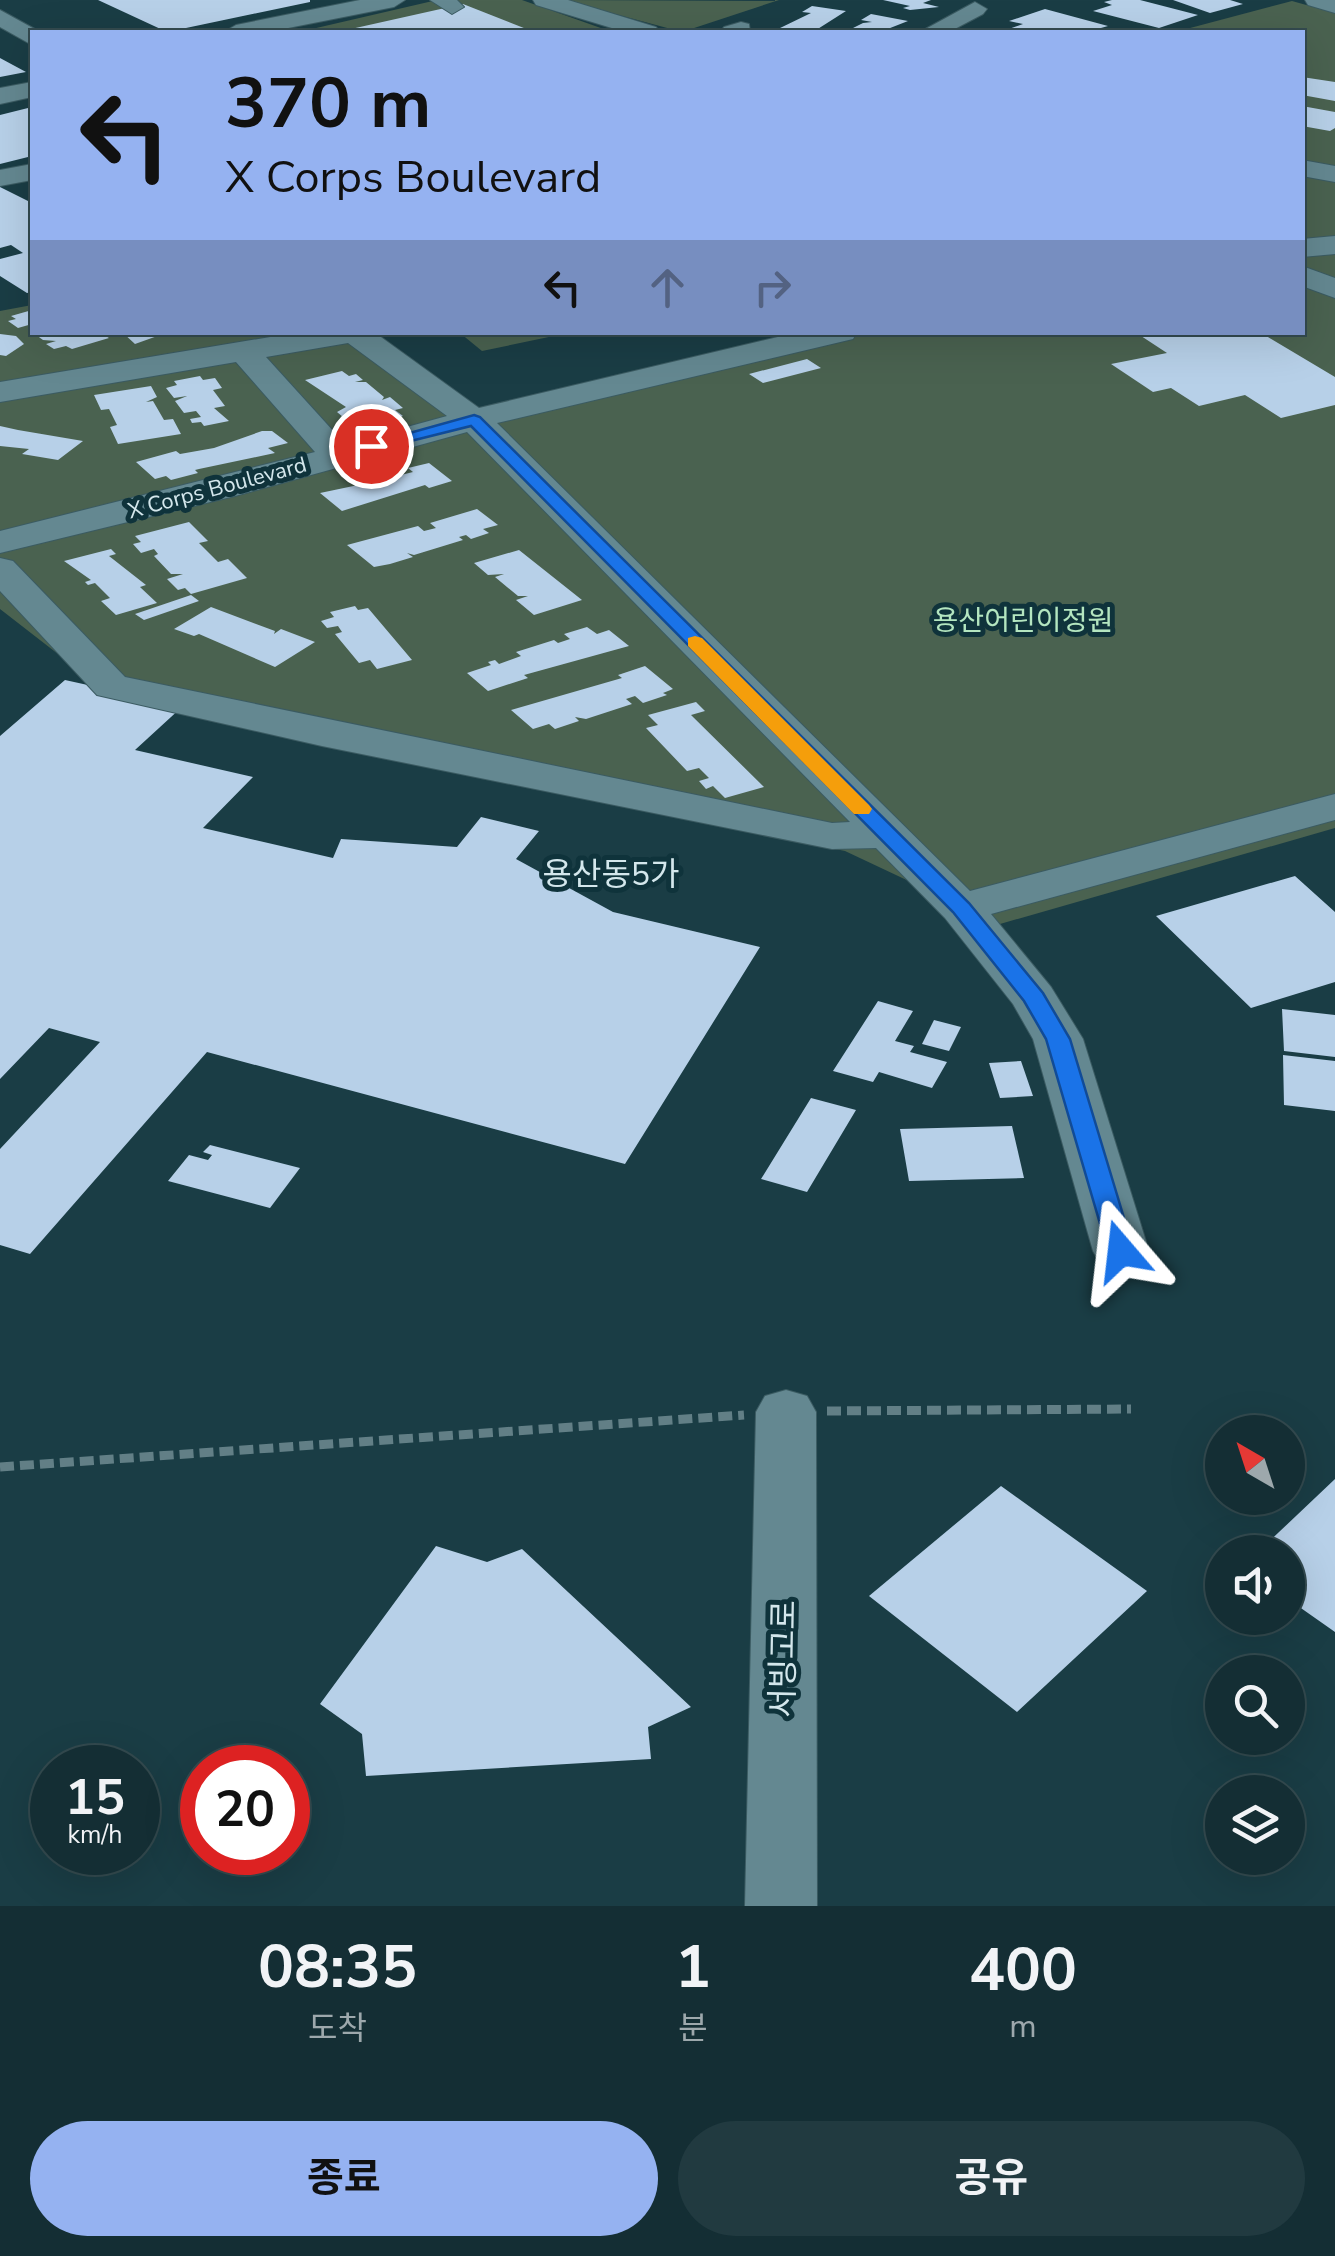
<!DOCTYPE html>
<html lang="ko">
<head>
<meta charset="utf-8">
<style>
  :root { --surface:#142e34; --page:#213a40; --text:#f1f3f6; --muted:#9da8ac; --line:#334a4f; --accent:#95b2f1 }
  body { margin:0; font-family:"Nunito Sans","Noto Sans KR",sans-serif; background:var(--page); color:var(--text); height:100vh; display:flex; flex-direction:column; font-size:38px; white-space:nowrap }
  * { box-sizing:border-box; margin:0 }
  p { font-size:32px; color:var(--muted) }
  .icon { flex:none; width:55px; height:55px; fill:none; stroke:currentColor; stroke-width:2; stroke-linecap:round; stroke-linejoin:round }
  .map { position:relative; height:1906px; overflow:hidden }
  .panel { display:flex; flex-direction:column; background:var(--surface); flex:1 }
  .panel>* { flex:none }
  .hud { position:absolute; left:30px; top:30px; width:1275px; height:305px; border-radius:0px; box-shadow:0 10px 40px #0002,0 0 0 2px var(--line); background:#95b2f1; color:#111; overflow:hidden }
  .needle { width:65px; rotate:321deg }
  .buttons { position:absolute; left:1205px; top:1415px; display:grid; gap:20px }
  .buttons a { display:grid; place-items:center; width:100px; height:100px; border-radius:50%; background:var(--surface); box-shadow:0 10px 40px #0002,0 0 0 2px var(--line); font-size:50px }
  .speed { position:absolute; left:30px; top:1745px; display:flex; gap:20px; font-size:50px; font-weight:700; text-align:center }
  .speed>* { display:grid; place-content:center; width:130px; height:130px; border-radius:50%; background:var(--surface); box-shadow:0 10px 40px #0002,0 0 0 2px var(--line); line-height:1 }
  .speed small { font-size:25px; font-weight:400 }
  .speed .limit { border:15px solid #d22; background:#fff; color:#111 }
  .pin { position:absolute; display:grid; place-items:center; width:85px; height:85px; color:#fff; margin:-42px; border:5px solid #fff; border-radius:50%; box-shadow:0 2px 10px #0007 }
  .me { position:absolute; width:110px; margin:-55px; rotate:343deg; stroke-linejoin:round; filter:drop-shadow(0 0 8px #0008) }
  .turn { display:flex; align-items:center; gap:35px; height:210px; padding:0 30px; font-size:45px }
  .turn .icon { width:130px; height:130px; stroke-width:2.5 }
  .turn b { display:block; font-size:70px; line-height:85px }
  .lanes { display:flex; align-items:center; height:95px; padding:0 30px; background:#0003; justify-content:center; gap:50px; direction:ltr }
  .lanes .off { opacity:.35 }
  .eta { display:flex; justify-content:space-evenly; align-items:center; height:170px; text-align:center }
  .eta b { font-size:60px; font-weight:700; line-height:70px }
  .primary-button { display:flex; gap:20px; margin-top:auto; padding:20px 30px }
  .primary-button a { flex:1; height:115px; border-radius:60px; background:var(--accent); color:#111; font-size:40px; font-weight:700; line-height:115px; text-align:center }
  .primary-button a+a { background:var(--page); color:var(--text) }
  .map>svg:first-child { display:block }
</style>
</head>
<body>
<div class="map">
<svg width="1335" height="1906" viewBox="0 0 1335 1906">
  <rect width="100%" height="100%" fill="#1a3d45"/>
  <!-- green -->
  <path fill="#4a6250" d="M437 0H522L612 32H299Z
    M563 0 775 1V0H779L682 32Z
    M1292 1 1335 13V828L1000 924 845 851 279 736 76 668 0 609V311L32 305V332L373 333 478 411 805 333 1302 332V32H1175Z
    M460 333H568L482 351Z"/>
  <!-- building -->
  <path fill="#b7d0e8" d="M98 0H310V2L167 32Z
    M883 0H931L923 3 939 7 910 10 903 8 910 6Z
    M1112 0H1140L1198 15 1159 28 1093 11 1112 5 1104 2Z
    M1173 0H1230L1243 4 1210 13Z
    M463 4 534 32H342V31Z
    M812 6 846 11 813 32 778 29 811 13 802 12Z
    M1045 9 1108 26 1101 28 1107 30 1003 31 1023 24 1009 21Z
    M871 14 908 21 880 32H852L856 30 851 29 863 23 872 22 861 20Z
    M0 58 26 72 0 77Z
    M1302 77 1335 82V101L1302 95Z
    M1302 106 1335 112V128L1330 131 1302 126Z
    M32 107V156L0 164V115Z
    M0 187 32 203V292L27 293 0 276V259L23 253 11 245 0 248Z
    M32 310V324L18 328 8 321 16 319 11 316Z
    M32 332H99L109 338 72 349 66 346 54 349 46 344 56 341 43 340Z
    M122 332H162L163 334 135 344Z
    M1135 332 1263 334 1335 377V405L1281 418 1245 395 1199 406 1171 388 1153 392 1111 364 1167 353Z
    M0 334 16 336 24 344 6 356 0 355Z
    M807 359 821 368 763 383 749 374Z
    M342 371 349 376 356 374 363 380 355 382H366L384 397 382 400 390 397 403 408 395 410 403 416 356 428 337 412 346 407 305 380Z
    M200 376 203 380 215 378 222 388 213 390 225 406 214 408 229 421 204 426 201 422 192 423 190 419 201 417 196 411 184 413 175 401 187 396 174 398 166 388 177 385 174 381Z
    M151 386 157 397 146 402 153 401 164 420 173 419 181 434 118 444 110 427 117 425 109 409 101 410 94 395Z
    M0 426 18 430 83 441 58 460 22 454 29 449 0 446Z
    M262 431H272L288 443 268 448 275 453 199 469 195 470 198 473 171 480 166 476 155 479 136 462 176 451 180 454 214 448Z
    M429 463 452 481 429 488 425 485 342 511 320 493 363 484 360 481 392 472 397 476 413 472 408 468Z
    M477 509 498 525 483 529 489 533 471 539 466 535 459 537 463 540 414 555 407 553 413 557 390 564 374 567 347 545 418 526 424 531 436 528 430 523Z
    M189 522 208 541 199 543 218 562 228 559 247 578 191 594 185 588 178 590 167 579 183 574H171L154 556 158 554 154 549 141 553 133 544 141 542 135 536Z
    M111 549 116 554 109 556 146 585 140 587 157 603 116 615 101 601 110 598 95 583 88 585 85 582 91 580 64 561Z
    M519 550 582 600 534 615 516 600 528 596H518L495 577 504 574 488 575 474 563Z
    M191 595 199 601 144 620 135 614Z
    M355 606 358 610 368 608 412 660 377 669 370 660 359 663 335 634 342 632 338 626 327 628 321 621 334 617 330 612Z
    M211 607 275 631 274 634 281 629 315 642 275 667 199 634 194 636 174 629Z
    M587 627 597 634 609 630 629 646 524 675 528 678 488 691 467 673 491 665 488 662 495 660 499 664 521 656 516 652 554 640 558 643 570 639 564 634Z
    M645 666 673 689 663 693 667 695 643 703 635 696 626 699 632 704 586 719 575 717 579 721 555 729 549 724 533 729 511 710 622 678 618 675Z
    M65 680 183 706 135 750 253 777 203 828 333 858 341 839 457 847 481 817 539 831 516 859 613 912 760 947 625 1164 207 1052 30 1254 0 1245V1149L100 1042 49 1028 0 1079V736Z
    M696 702 705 711 691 715 764 787 725 798 713 786 706 789 699 781 709 778 699 768 687 771 646 728 658 725 648 715Z
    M1295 876 1335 912V982L1251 1008 1156 916Z
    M878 1001 913 1011 895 1041 914 1046 910 1052 947 1062 932 1088 879 1072 873 1082 833 1071Z
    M1282 1009 1335 1015V1057L1284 1051Z
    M934 1020 961 1027 949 1051 922 1044Z
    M1283 1055 1335 1061V1111L1284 1105Z
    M1021 1061 1033 1096 1000 1098 989 1063Z
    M811 1098 856 1110 807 1192 761 1179Z
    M1012 1126 1024 1178 909 1181 900 1129Z
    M210 1145 300 1168 270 1208 168 1181 189 1155 208 1160 212 1155 203 1152Z
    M1335 1479V1632L1288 1599V1552H1258Z
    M1001 1486 1147 1591 1017 1712 869 1596Z
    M436 1546 487 1562 522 1549 691 1707 648 1727 651 1759 366 1776 362 1734 320 1704Z"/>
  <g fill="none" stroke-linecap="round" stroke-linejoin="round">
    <defs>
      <path id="minor" d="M360 0H405L394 7 268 32H224L236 25Z
        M430 0H457L464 7 452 14Z
        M533 0H568L656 27 660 32H625L536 5Z
        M1305 0H1335V13L1308 5Z
        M975 2 987 9 983 14 949 32H920Z
        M0 10 40 32H32V45L0 27Z
        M741 22 749 24 750 32H720L724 27Z
        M32 82V97L0 104V88Z
        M1302 160 1335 166V182L1302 176Z
        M32 164V180L0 186V170Z
        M1335 236V254L1302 257V239Z
        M1302 266 1335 278V298L1302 286Z
        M300 332H374L479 408 799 332H857L853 339 497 423 970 891 1335 794V820L991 914 1051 987 1083 1039 1149 1251 1141 1265 1121 1270 1101 1265 1093 1251 1033 1039 1013 1004 945 918 876 848 832 849 322 746 97 695 0 591V558L13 561 125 677 832 823 850 822 467 432 235 496 0 553V531L315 452 236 362 0 402V382ZM348 343 447 416 345 444 266 357Z
        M786 1390 807 1396 816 1412 817 1906H745L756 1412 765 1396Z"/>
    </defs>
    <!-- minor casing -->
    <use href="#minor" stroke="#3b5b62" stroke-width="2"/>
    <!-- path -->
    <path stroke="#627f86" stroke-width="9" stroke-dasharray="14 6" stroke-linecap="butt" d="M827 1411 1131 1409
      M0 1467 744 1415"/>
    <!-- minor -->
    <use href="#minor" fill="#648891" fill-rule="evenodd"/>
  </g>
  <!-- route -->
  <path fill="#1a73e8" stroke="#114b97" stroke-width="2.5" d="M474 415 480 417 969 903 1043 993 1070 1039 1134 1251 1130 1258H1112L1108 1251 1046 1039 1024 1001 953 912 471 426 371 451 363 446Z"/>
  <!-- slow -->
  <path fill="#f59e0b" d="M695 636 702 638 869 805 872 809 869 814H854L688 646V638Z"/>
  <g text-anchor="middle" stroke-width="10" stroke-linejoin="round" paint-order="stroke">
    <!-- far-street labels -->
    <g font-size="22" fill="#d4e7ec" stroke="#0f333b">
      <text transform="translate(217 487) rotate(-15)" y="8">X Corps Boulevard</text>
    </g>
    <!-- park labels -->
    <g font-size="28" fill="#b4e6c0" stroke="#0f333b">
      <text x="1023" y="630">용산어린이정원</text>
    </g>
    <!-- quarter labels -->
    <g font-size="32" fill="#d4e7ec" stroke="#0f333b">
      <text x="611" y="885">용산동5가</text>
    </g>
    <!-- near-street labels -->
    <g font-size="32" fill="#d4e7ec" stroke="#0f333b">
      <text transform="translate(783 1659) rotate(-89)" y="11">서빙고로</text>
    </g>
  </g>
</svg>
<div class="buttons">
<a><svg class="needle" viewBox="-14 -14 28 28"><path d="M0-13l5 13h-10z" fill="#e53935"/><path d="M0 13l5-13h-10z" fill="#9da8ac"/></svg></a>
<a><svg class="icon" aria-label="sound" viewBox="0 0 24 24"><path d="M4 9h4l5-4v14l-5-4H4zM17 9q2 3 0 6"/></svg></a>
<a><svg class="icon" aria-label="search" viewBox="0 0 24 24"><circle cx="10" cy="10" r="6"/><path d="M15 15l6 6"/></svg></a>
<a><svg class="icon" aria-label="layers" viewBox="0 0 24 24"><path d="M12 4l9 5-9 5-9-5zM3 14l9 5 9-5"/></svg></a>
</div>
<div class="speed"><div>15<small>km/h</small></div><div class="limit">20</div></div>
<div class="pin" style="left:371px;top:446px;background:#d93025"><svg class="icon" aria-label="arrive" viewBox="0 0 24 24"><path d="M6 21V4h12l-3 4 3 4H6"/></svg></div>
<svg class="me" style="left:1121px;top:1251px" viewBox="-20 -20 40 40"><path d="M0-17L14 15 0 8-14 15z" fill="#1a73e8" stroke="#fff" stroke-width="4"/></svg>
<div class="hud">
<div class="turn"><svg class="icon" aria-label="left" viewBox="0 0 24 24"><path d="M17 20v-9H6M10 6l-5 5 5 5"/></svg><div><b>370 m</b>X Corps Boulevard</div></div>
<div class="lanes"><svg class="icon" aria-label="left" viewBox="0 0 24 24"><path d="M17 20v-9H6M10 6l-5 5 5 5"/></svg><svg class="icon off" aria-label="ahead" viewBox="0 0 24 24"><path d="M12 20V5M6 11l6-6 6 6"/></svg><svg class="icon off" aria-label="right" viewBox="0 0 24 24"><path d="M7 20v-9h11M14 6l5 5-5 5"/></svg></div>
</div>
</div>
<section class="panel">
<div class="eta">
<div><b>08:35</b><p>도착</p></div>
<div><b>1</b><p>분</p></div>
<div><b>400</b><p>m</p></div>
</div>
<div class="primary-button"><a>종료</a><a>공유</a></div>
</section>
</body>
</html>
